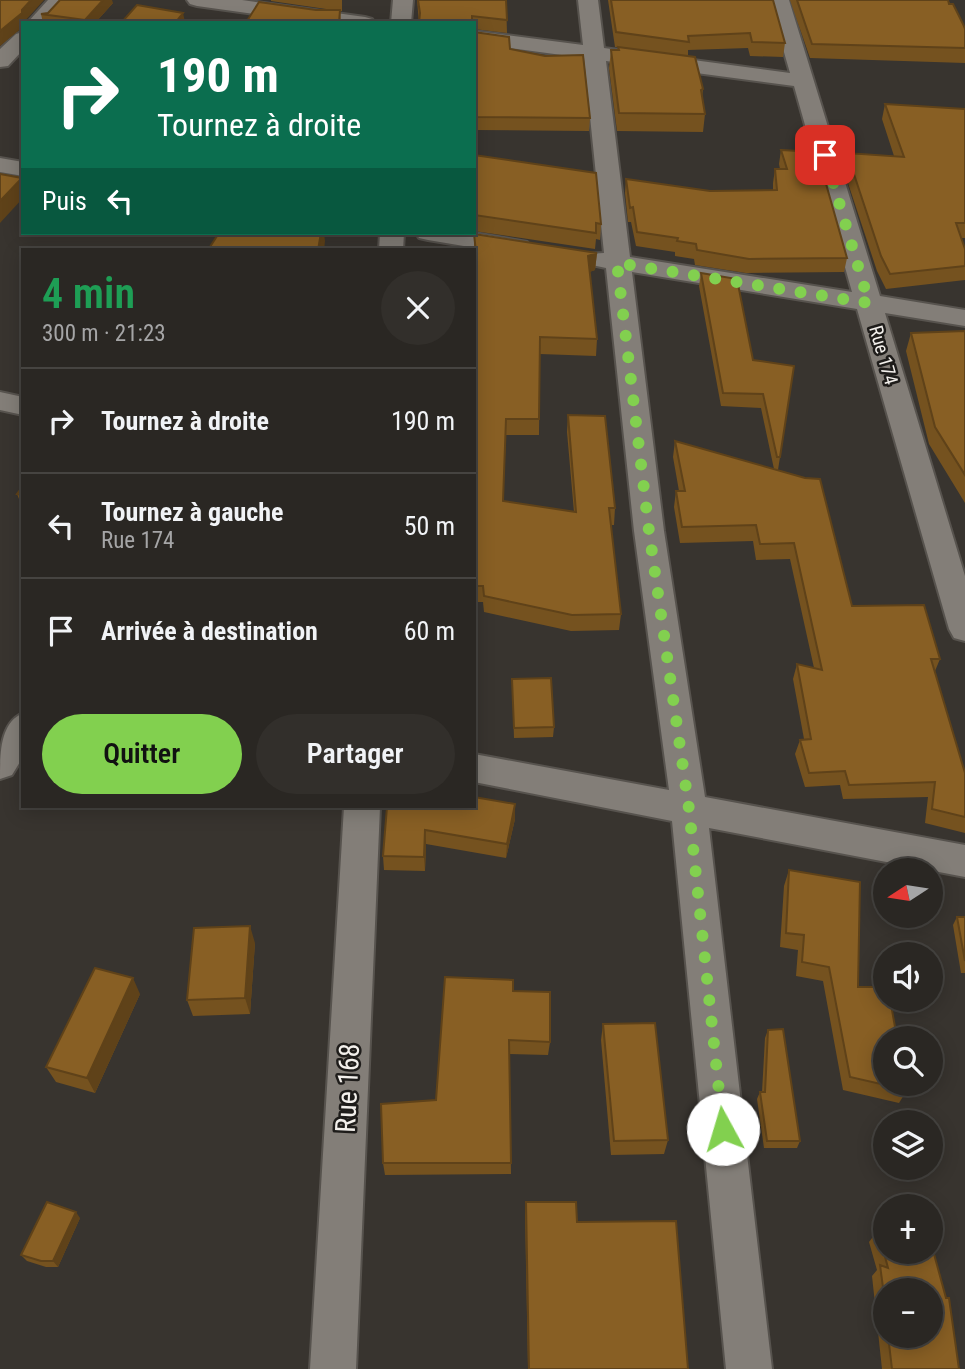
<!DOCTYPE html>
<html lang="fr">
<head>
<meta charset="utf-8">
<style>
  :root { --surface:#2a2723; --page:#322f2b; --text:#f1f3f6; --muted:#a5a5a6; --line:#464441; --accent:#82d04f }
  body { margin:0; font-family:"Roboto Condensed",sans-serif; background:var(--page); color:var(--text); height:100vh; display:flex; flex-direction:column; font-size:26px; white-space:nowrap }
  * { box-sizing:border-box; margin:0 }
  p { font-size:23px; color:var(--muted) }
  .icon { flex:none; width:38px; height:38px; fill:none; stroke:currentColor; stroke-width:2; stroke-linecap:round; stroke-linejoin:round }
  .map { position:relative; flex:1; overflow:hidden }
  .drawer { position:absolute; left:21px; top:248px; width:455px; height:560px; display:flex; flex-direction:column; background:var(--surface); border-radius:0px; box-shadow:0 4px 18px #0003,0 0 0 2px var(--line) }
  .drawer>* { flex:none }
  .banner { position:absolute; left:21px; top:21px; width:455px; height:214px; border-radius:0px; box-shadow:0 4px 18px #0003,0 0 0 2px var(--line); background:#0b6e4f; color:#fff; overflow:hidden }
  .needle { width:46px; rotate:258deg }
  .tools { position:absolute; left:873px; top:858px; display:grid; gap:14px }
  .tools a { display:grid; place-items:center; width:70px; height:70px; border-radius:50%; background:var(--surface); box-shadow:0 4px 18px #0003,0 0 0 2px var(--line); font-size:35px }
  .pin { position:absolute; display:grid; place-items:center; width:60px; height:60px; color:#fff; margin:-30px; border-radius:14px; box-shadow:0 4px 10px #0006 }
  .me { position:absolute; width:77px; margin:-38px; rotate:354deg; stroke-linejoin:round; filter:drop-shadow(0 0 5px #0008) }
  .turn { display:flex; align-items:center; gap:24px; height:147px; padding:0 21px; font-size:32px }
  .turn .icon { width:91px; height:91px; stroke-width:2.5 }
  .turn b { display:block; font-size:49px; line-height:60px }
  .then { display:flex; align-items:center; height:66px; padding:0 21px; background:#0003; gap:14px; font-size:26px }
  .round { display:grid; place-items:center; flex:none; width:74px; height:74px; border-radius:37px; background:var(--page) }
  .head { display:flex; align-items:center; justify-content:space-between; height:119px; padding:0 21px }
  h1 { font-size:42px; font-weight:600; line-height:52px; color:#1e9e55 }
  .cta { display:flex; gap:14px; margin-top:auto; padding:14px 21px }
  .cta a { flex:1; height:80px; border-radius:42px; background:var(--accent); color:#111; font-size:28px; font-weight:600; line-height:80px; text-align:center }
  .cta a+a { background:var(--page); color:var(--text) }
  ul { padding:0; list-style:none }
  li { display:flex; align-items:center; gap:21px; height:105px; padding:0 21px; border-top:2px solid var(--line) }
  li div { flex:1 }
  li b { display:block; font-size:26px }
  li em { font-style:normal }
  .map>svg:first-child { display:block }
</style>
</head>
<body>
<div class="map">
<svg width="965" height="1369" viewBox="0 0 965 1369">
  <rect width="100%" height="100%" fill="#38342f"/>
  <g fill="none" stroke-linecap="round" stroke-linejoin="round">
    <defs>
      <path id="minor" d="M48 0H70L49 23H27Z
        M187 0H242L365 17 372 19 375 23H318L197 6 190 4Z
        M393 0H413L411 23H391Z
        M578 0H598L604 48 790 73 769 0H789L880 296 965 310V326L885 313 965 576V641L954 638 949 629 857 309 632 272 664 531 705 797 965 845V877L709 828 772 1369H726L672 821 474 782V754L669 790 634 531 606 268 587 264 583 259 587 254 604 253 584 58 474 43V31L583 45ZM606 61 794 86 852 292 630 257Z
        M23 32V50L8 66 0 67V49L16 34Z
        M0 158 23 162V176L0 172Z
        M380 233H404L403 250H379Z
        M416 233H474L527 242 531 247 527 252 518 255 428 240 419 238Z
        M0 392 23 397V415L0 410Z
        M23 713V757L12 775 0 779C0 753 0 723 23 713Z
        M344 807H380L356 1369H310Z"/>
    </defs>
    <!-- minor casing -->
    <use href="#minor" stroke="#57534e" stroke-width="4"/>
    <!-- minor -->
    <use href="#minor" fill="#837e78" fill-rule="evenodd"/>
  </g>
  <!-- wall -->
  <path fill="#75521f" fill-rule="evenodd" d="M271 0H342V11H340L341 23H247V21L316 10H333L271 1Z
    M417 0H506L507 33 474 29V23H419Z
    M608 0H773L785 43 783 57 750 56 748 48 688 50V56L703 89 702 98 705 114 703 132 617 131 609 68 611 50H618V47H615Z
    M790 0H948L965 29V63L810 58Z
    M113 3 95 23H43L41 14Z
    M474 32 510 49 590 118 589 131 474 130Z
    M885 104 965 109V238H961L965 249V280L886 289 877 271 843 168 847 153 894 156 882 119Z
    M781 150 847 258 844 272 746 273 695 265 694 259 675 256V252L636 246 631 222H628L625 193 626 179 710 191 773 190V183L775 169H780L779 164Z
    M474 155 601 224 600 240 596 239 595 249 474 231Z
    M474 234 597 253 595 270 589 272 597 339 596 356 540 354 539 435H506L503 501 574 512 567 432 568 415 615 508 614 525H611L621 614 619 630 571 631 484 612 483 602H474Z
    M701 273 753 360 794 366 778 470 852 606 940 659 935 671 965 773V833L925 823 928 797 843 799 840 785 805 787 795 754 800 740 804 739 793 679 797 664 814 668 790 559 756 560 753 541 680 543 674 507 676 491H679L673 457 675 441 774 469 761 408 721 406 699 286Z
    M965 331V503L929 444 906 351 911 333Z
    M23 486V509L17 494Z
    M512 679 554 727 553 737 514 738Z
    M515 804V819L506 858 426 844 425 871 384 870 383 856 387 807Z
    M789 870 858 987 907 1090 899 1103 843 1090 823 981 796 976 798 950 780 947 784 886Z
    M957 917H965V973H961L953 925Z
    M255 943 250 1014 193 1016 187 1000Z
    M513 991 550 1042 548 1055 509 1054 511 1174 385 1175 383 1163 436 1100Z
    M140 994 95 1093 56 1082 46 1067Z
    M603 1024 668 1140 664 1154 611 1155 601 1040Z
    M768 1030 800 1141 797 1148H764L757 1099 760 1092H762L765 1038Z
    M526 1202 577 1222 688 1369H528L525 1214Z
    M80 1218 58 1267H46L27 1261 21 1255Z
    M878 1230 959 1369H882L872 1276 877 1270 869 1242ZM886 1290 931 1335H886Z"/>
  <!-- shaded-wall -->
  <path fill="#5f4219" d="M31 0H44L25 21V23H23V27L0 46V31Z
    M103 0H112L113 3 95 23H86L85 20Z
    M183 13 185 22 175 23Z
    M22 178 23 182V198L0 223V201Z
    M321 233H324L325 241 324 250H318Z
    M597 253 595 270 587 273 588 256Z
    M515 804V819L506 858 507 844Z
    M425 830 426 844 425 871 424 857Z
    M250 926 255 943 250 1014 245 998Z
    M133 978 140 994 95 1093 87 1078Z
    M76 1212 80 1218 58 1267 53 1261Z"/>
  <!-- building -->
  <path fill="#885f24" stroke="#5f4219" stroke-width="2" d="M0 0H31L22 10V13L0 31Z
    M60 0H103L85 20 41 14 48 13Z
    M418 0H506L507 20 472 16V23H419L420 13Z
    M611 0H773L785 43 752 42 750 33 688 36 689 42 616 32Z
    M797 0H948L949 4H953L963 24 965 29V48L812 44Z
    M259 2 316 10H340L339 23H255L247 21Z
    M137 5 183 13 175 23H121Z
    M474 32 509 37 510 49 545 56 583 55 590 118 474 117Z
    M618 47 695 57 703 89 701 90 705 114 619 113 611 50H619Z
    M885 104 965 109V223H956L965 249V266L890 274 881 256 847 153 904 157Z
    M781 150 817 152 847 258 749 259 697 250 696 244 677 241 678 238 637 232 633 207 630 208 626 179 710 191 777 190 775 169H787Z
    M474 155 596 173 601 224 596 223V233L474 215Z
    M0 174 22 178 0 201Z
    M219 233H321L318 250H208Z
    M474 234 597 253 588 256 597 339 540 337 539 419H506L503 501 576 512 568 415 605 416 615 508H609L621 614 572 615 484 596 483 586H474V252H476Z
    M701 273 737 279 753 360 794 366 780 457H777L763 394 723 393Z
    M965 331V475L935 427 911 333Z
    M675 441 805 478 820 479 852 606 924 605 940 659H931L965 773V817L932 809 935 782 849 785 845 771 809 773 800 740 811 739 797 664 822 670 794 543 760 544 756 525 682 527 676 491H685Z
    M23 486V495L17 494Z
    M551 678 554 727 514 728 512 679Z
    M474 797 515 804 507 844 425 830 424 857 383 856 387 807H474Z
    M789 870 860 882 858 987H886V999H890L897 1038H886V1083H906L907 1090 850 1077 829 967 802 962 804 935 786 933Z
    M957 917H965V961Z
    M250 926 245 998 187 1000 194 928Z
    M95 968 133 978 87 1078 46 1067Z
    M445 977 513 980V991L550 992V1042L509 1040 511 1163H383L381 1104 436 1100Z
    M655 1023 668 1140 614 1141 603 1024Z
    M783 1029 800 1141H767L760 1092H765L768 1030Z
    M47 1202 76 1212 53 1261H41L21 1255Z
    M526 1202H576L577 1222 676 1221 688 1369H529Z
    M886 1229V1251H931V1243L946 1298H949L959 1369H892L888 1335H931V1290H886V1310L880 1265 888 1268 878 1230Z"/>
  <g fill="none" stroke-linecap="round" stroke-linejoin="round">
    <!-- route -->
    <path stroke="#82d04f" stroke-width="12" stroke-dasharray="0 21.6" d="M723 1129 689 809 649 531 617 263 869 303 825 155"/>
  </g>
  <g text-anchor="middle" stroke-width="5" stroke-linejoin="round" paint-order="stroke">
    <!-- far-street labels -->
    <g font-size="19" fill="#f3f0ec" stroke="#1e1c1a">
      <text transform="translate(884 355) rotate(74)" y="7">Rue 174</text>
    </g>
    <!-- near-street labels -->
    <g font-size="28" fill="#f3f0ec" stroke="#1e1c1a">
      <text transform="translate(347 1088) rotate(-87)" y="10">Rue 168</text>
    </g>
  </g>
</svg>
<div class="tools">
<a><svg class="needle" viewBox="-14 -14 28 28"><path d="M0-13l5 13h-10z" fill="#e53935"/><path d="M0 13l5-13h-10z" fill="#a5a5a6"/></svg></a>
<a><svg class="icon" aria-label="sound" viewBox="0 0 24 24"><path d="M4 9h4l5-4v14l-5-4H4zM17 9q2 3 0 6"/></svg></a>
<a><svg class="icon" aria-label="search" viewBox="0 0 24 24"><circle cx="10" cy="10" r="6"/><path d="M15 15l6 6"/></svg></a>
<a><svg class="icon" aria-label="layers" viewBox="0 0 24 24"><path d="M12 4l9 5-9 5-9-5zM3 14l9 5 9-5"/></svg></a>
<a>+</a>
<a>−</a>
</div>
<div class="pin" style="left:825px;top:155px;background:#d93025"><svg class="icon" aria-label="arrive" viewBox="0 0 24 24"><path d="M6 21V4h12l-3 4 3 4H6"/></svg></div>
<svg class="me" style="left:723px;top:1129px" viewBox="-20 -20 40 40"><circle r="19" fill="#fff"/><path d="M0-13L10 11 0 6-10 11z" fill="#82d04f"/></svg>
<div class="banner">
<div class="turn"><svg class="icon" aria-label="right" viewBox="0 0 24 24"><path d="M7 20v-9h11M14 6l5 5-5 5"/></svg><div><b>190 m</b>Tournez à droite</div></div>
<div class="then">Puis<svg class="icon" aria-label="left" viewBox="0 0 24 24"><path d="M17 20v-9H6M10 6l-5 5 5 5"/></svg></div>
</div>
<section class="drawer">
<div class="head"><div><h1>4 min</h1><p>300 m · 21:23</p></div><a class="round"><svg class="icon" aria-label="close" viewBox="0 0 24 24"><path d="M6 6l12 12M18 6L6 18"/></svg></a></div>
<ul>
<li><svg class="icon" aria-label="right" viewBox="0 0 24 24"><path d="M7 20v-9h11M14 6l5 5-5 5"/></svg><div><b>Tournez à droite</b></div><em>190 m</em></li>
<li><svg class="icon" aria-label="left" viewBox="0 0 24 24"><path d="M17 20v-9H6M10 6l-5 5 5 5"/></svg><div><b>Tournez à gauche</b><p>Rue 174</p></div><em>50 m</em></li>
<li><svg class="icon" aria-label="arrive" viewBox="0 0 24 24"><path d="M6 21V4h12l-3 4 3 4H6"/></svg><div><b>Arrivée à destination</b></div><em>60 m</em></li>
</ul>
<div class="cta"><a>Quitter</a><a>Partager</a></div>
</section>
</div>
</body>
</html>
